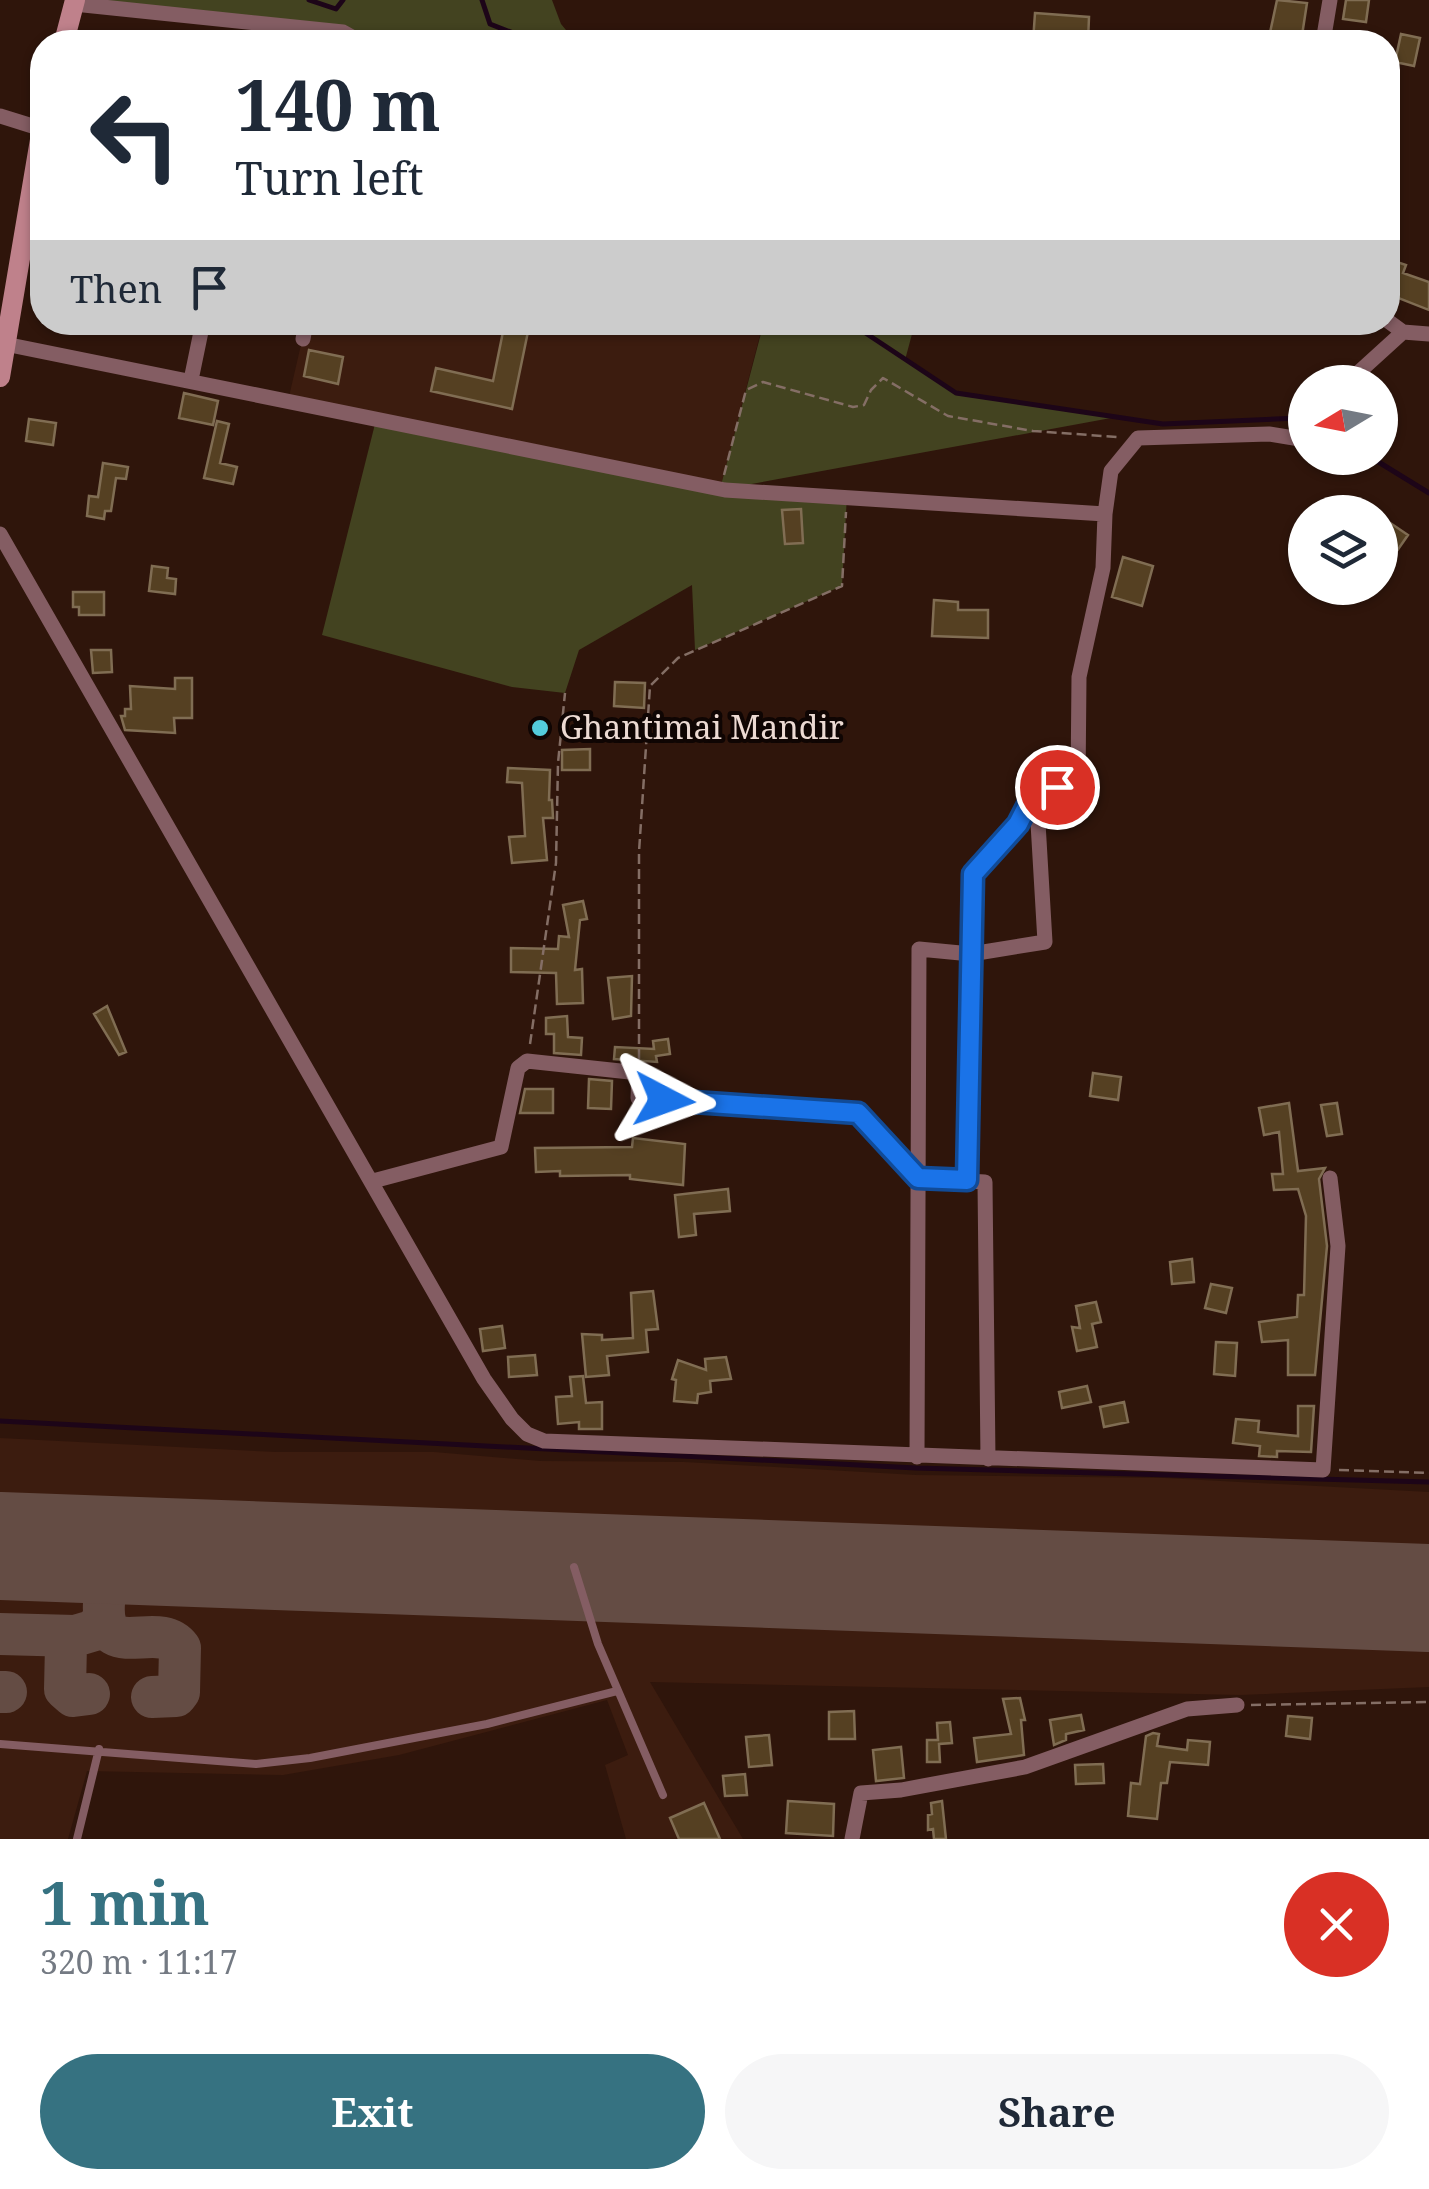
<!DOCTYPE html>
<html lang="en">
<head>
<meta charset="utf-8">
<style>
  :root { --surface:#fff; --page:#f6f6f7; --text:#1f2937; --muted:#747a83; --accent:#367281 }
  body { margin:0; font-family:"Noto Serif",serif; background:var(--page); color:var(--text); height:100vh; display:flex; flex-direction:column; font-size:38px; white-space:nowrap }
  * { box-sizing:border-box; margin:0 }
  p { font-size:32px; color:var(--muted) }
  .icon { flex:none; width:55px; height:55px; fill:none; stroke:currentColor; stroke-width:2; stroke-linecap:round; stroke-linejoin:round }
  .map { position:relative; height:1839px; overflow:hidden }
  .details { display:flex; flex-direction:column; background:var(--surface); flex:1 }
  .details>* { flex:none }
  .top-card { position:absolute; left:30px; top:30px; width:1370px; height:305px; border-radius:40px; box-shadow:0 2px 8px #0004; background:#fff; color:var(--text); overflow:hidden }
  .needle { width:65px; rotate:260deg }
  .buttons { position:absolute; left:1288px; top:365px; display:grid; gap:20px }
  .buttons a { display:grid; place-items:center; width:110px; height:110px; border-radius:50%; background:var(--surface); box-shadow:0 2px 8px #0004; font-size:50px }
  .pin { position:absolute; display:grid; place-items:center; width:85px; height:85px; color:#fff; margin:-42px; border:5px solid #fff; border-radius:50%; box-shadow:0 2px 10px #0007 }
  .me { position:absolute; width:110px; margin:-55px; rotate:94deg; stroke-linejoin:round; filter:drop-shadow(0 0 8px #0008) }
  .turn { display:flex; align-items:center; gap:35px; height:210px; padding:0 40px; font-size:45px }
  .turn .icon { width:130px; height:130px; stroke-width:2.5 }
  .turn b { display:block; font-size:70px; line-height:85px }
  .then { display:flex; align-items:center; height:95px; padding:0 40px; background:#0003; gap:20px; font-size:38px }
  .round { display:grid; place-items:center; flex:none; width:105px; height:105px; border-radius:52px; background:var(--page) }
  .head { display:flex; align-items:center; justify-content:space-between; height:170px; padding:0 40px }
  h1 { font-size:60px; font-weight:700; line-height:75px; color:var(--accent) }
  .primary-button { display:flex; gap:20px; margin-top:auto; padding:20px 40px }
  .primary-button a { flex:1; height:115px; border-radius:60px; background:var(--accent); color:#fff; font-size:40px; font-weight:700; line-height:115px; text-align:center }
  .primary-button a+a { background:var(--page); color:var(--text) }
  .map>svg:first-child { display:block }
</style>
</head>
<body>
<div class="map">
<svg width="1429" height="1839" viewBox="0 0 1429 1839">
  <rect width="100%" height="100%" fill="#2f150b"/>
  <!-- built -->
  <path fill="#3c1c0f" d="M306 323H763L720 489 288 401Z
    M0 1438 276 1452H434L541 1461 684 1462 916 1475 1165 1478 1429 1492V1687L1240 1695 650 1682 743 1839H626L605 1765 628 1755 607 1700 399 1755 283 1775 87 1771 68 1839H0Z"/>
  <!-- green -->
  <path fill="#434320" d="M64 0H552L561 24 576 42H407Z
    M764 322 915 323 905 360 956 392 1111 418 724 489 847 495 842 586 695 650 692 585 579 650 565 693 512 687 322 635 376 420 720 489Z"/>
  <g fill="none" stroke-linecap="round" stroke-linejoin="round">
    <!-- stream -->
    <path stroke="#1d0518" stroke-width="5" d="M309 0 336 9 343 0
      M482 0 490 24 536 42
      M849 322 956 393 1163 424 1298 418 1305 421
      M1372 458 1429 493
      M0 1421 916 1468 1429 1482"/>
    <!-- taxiway -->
    <path stroke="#644c44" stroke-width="42" d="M83 1549 99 1568 106 1585
      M138 1551C118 1565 106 1578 104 1603 100 1666 158 1618 180 1648L179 1692 176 1696 152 1697
      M0 1634 75 1636
      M0 1692H6
      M89 1694 73 1696 65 1689 66 1645 75 1636 95 1630 103 1619"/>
    <!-- runway -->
    <path stroke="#644c44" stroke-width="108" d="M0 1546 1429 1598"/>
  </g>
  <!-- building -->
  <path fill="#554022" stroke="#806d53" stroke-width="2.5" d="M1277 0 1307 3 1301 42H1268Z
    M1346 0H1369L1366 22 1343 19Z
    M1035 13 1089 17 1088 42H1033Z
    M1401 34 1420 38 1414 66 1395 62Z
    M1388 259 1406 265 1403 273 1429 282V310L1388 294Z
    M505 322H530L512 409 431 391 436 368 493 381Z
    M309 350 343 357 338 384 304 376Z
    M184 393 218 401 213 425 179 418Z
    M29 419 56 423 53 445 26 441Z
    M217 421 229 424 220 463 237 467 233 484 204 478Z
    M103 463 128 467 126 479 116 478 111 511H105L104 519 87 516 89 496 98 497Z
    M801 509 803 543 785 544 782 510Z
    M1380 516 1408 535 1390 561 1380 553Z
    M1123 557 1153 566 1142 606 1112 597Z
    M152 566 168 568 167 578 176 579 175 594 149 591Z
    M73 592H104V615H79V607H73Z
    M934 600 958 602V610H988V638L932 636Z
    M91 650H111L112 672 93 673Z
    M175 678H192V718H174L175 733 125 730 121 716H125V709H131L130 686 175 689Z
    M615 682 645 683 644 708 614 706Z
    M590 749V770H562V750Z
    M508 768 550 770 549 800H552L553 818H543L547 860 512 863 509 837 525 836 522 783 507 782Z
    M583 901 587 919 580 920 575 970 582 969 583 1003 557 1004 556 973 511 972V948L558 949 559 936 569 937 563 905Z
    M632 976 631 1016 613 1019 608 978Z
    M107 1006 126 1052 119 1055 94 1014Z
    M567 1016 568 1037 582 1038 581 1055 554 1053V1034H546V1018Z
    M668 1039 670 1054 656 1056 657 1062 614 1059 615 1047 654 1049 653 1041Z
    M1093 1073 1121 1077 1118 1100 1090 1096Z
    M589 1079 612 1081 611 1109 588 1108Z
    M525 1089H553V1113H520Z
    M1289 1103 1298 1171 1325 1168 1319 1179 1327 1246 1315 1375H1288V1340L1262 1342 1259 1322 1297 1317 1298 1295H1304L1306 1216 1298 1189 1274 1190 1272 1174H1283L1279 1132 1264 1135 1259 1108Z
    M1337 1103 1342 1134 1327 1136 1321 1105Z
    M633 1138 685 1144 683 1185 630 1179V1175L560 1176V1171L536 1172 535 1148 632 1147Z
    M728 1189 730 1211 694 1214 696 1235 679 1237 675 1195Z
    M1192 1259 1194 1282 1172 1284 1170 1262Z
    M1211 1284 1232 1288 1226 1313 1205 1308Z
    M653 1291 658 1329 646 1330 648 1352 607 1356 609 1375 586 1377 582 1334 602 1335V1340L633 1338 631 1293Z
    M1096 1302 1101 1322 1092 1324 1097 1347 1077 1351 1072 1327 1080 1328 1076 1306Z
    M502 1326 505 1348 483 1351 480 1329Z
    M1216 1342 1237 1343 1235 1376 1214 1374Z
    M535 1355 537 1375 509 1377 508 1357Z
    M726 1357 731 1379 710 1381 711 1392 698 1394 697 1403 674 1401 676 1380 672 1379 678 1360 706 1370 705 1359Z
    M583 1376 586 1403 602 1402V1429H579V1422L558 1424 556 1397 572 1396 570 1377Z
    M1087 1386 1091 1402 1062 1408 1059 1392Z
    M1124 1402 1128 1422 1104 1427 1100 1407Z
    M1298 1406H1314L1311 1452 1277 1451V1457L1259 1456 1260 1446 1233 1443 1236 1419 1259 1421 1258 1432 1298 1436Z
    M1020 1698 1025 1720H1021L1024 1755 977 1762 974 1738 1011 1734 1003 1699Z
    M854 1711 855 1739H829V1712Z
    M1081 1715 1084 1730 1066 1734V1740L1054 1745 1050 1720Z
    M1288 1716 1312 1718 1310 1739 1286 1736Z
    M950 1722 952 1743 939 1744 940 1762H927V1740H938L937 1723Z
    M1153 1733 1159 1734 1157 1746 1187 1750 1188 1740 1210 1742 1208 1765 1170 1762 1167 1783H1161L1157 1819 1128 1816 1131 1783 1140 1784 1146 1736Z
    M769 1735 772 1765 749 1767 746 1737Z
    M901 1747 904 1778 876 1781 873 1750Z
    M1103 1764 1104 1783 1076 1784 1075 1765Z
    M745 1774 747 1795 725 1796 723 1776Z
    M788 1801 834 1804 833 1836 786 1833Z
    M942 1801 946 1839H934L933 1829 928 1830V1815L932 1814 931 1803Z
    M704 1803 720 1839H679L670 1818Z"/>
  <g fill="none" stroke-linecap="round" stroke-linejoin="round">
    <!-- path -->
    <path stroke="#846e65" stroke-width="2.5" stroke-dasharray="10 5" stroke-linecap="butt" d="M724 475 746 390 763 382 853 407 864 405 871 390 883 378 948 416 1033 431 1117 437
      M530 1044 556 863 558 763 565 693
      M639 1059V852L650 686 678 658 842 586 846 512
      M1339 1470 1429 1473
      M1251 1705 1429 1702"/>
    <!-- service -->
    <path stroke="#845d63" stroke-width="8" d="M574 1567 598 1644 663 1795
      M0 1744 256 1764 310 1758 487 1724 617 1691
      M77 1839 99 1749"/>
    <!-- minor -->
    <path stroke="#845d63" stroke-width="15" d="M74 4 343 32 361 42
      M1323 42 1330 0
      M0 116 42 129
      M1388 321 1403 332 1429 334
      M303 339 306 322
      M5 344 725 490 1105 514 1103 568 1079 677 1078 784 1036 789
      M191 380 203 322
      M1348 382 1403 332
      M1105 514 1111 471 1138 438 1269 434 1300 439 1305 431
      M0 534 484 1379 512 1419 527 1434 544 1441 1323 1470 1338 1246 1330 1178
      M373 1181 501 1147 518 1068 527 1061 639 1073 638 1098 858 1113 918 1178 967 1181 971 954 1045 942 1036 789 1019 824 973 874 971 954 919 949 917 1457
      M967 1181 985 1182 988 1459
      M852 1839 861 1793 901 1790 1025 1767 1187 1709 1237 1705"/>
    <!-- secondary -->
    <path stroke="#bf818b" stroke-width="20" d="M64 42 75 0
      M0 377 42 128"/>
  </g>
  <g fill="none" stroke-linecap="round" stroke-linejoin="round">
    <defs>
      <path id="route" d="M664 1100 858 1113 918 1178 967 1180 973 874 1018 824 1036 789 1057 787"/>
    </defs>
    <!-- route casing -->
    <use href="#route" stroke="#114b97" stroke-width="25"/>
    <!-- route -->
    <use href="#route" stroke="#1a73e8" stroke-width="18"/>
  </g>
  <!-- markers -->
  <circle fill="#53cbdb" stroke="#0f0503" stroke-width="4" cx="540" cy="728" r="10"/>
  <g text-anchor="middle" stroke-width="8" stroke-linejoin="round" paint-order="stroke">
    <!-- poi labels -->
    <g font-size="32" fill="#ecdad3" stroke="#0f0503" text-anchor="start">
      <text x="560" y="739">Ghantimai Mandir</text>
    </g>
  </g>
</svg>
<div class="buttons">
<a><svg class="needle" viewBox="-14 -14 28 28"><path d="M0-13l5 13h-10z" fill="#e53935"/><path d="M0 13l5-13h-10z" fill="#747a83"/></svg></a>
<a><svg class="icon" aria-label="layers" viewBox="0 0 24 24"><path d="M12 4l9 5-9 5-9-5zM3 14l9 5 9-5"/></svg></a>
</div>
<div class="pin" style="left:1057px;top:787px;background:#d93025"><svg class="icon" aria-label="arrive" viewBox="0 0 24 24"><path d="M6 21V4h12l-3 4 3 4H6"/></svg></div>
<svg class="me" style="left:664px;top:1100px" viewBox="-20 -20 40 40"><path d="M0-17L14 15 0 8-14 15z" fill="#1a73e8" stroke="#fff" stroke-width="4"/></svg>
<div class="top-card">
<div class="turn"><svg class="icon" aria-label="left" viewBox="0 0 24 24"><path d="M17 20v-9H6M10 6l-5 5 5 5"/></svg><div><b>140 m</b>Turn left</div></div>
<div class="then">Then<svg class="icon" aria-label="arrive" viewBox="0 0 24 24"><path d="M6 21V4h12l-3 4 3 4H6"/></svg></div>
</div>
</div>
<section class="details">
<div class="head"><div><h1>1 min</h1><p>320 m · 11:17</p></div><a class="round" style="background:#d93025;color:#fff"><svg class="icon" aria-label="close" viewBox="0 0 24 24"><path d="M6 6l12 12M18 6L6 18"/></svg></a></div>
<div class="primary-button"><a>Exit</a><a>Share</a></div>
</section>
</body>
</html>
